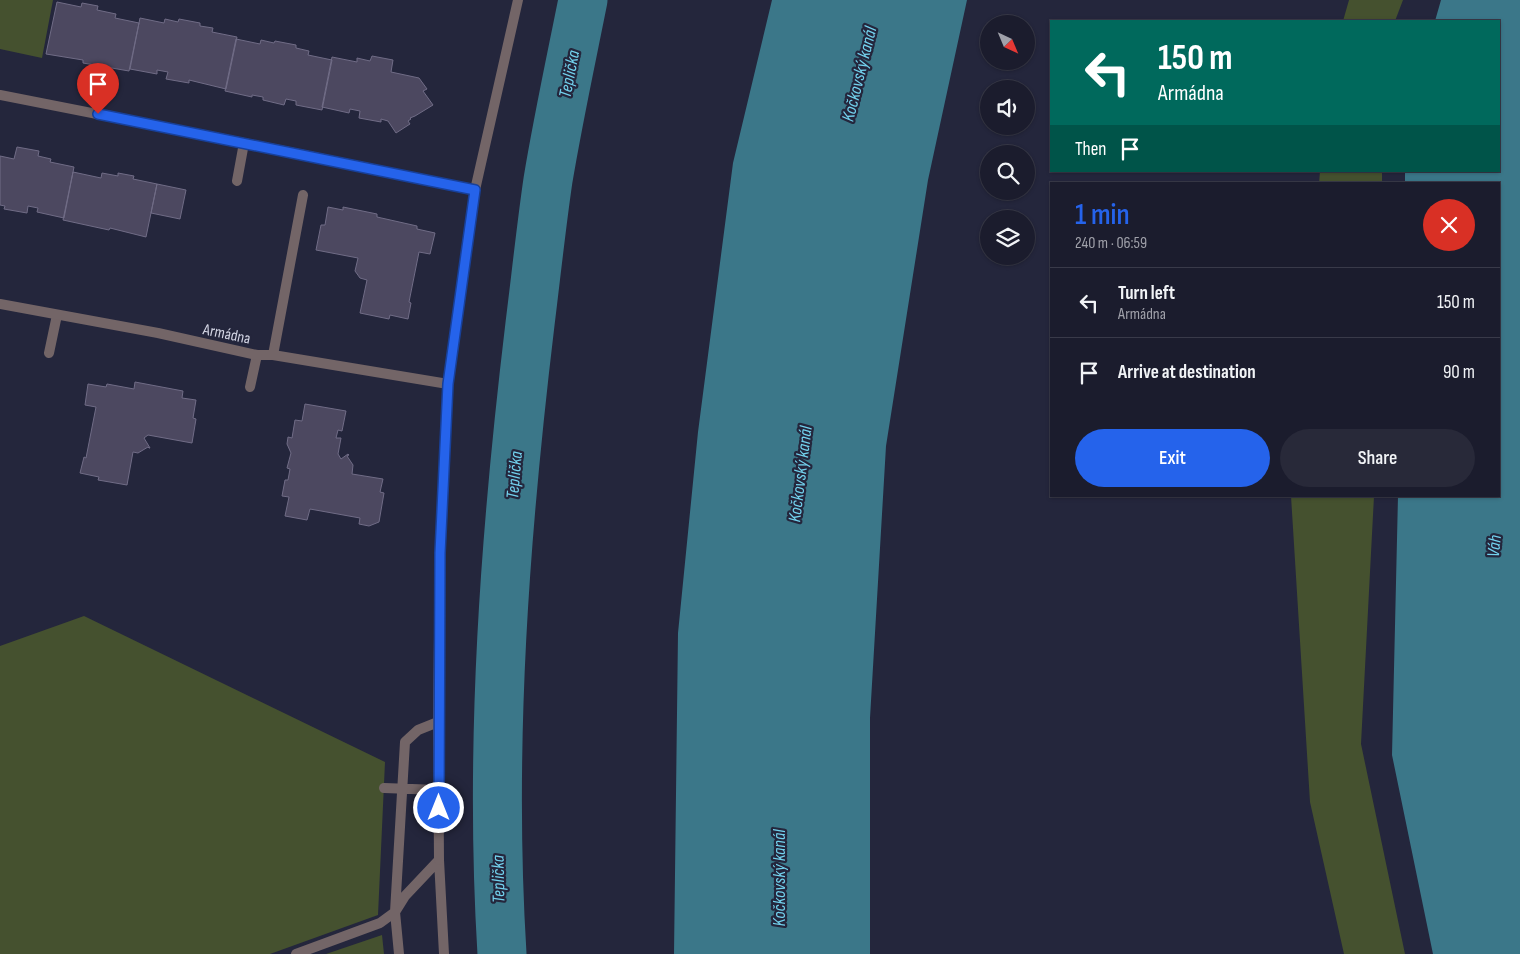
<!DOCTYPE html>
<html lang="en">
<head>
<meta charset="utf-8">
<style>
  :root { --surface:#1b1c2d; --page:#282939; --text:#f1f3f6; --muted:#a0a1aa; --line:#393a49; --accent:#2563eb }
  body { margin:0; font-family:"Sofia Sans Condensed",sans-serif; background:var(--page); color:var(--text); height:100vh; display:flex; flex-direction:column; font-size:19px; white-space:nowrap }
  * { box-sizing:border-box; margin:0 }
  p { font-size:16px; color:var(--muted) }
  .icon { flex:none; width:28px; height:28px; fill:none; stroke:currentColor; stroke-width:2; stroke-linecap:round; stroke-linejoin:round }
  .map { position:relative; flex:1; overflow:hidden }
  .panel { position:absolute; left:1050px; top:182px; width:450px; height:315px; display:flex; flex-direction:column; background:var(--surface); border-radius:0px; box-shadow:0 1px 4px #0004,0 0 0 1px var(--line) }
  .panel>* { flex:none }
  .banner { position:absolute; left:1050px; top:20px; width:450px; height:152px; border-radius:0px; box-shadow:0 1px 4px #0004,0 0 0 1px var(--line); background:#00695c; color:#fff; overflow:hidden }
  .needle { width:32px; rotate:136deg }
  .fabs { position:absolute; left:980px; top:15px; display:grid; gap:10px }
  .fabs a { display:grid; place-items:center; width:55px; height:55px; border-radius:50%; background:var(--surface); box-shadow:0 1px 4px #0004,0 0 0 1px var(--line); font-size:25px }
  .pin { position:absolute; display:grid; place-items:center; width:42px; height:42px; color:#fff; margin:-51px -21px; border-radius:50% 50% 50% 0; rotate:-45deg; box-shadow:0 0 5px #0007 }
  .pin .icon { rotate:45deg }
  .me { position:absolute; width:55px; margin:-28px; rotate:0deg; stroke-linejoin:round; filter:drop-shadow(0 0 4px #0008) }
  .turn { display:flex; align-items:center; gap:18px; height:105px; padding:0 25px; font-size:22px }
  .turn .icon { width:65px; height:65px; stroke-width:2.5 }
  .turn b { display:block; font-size:35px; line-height:42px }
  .then { display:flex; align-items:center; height:48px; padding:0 25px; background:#0003; gap:10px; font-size:19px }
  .round { display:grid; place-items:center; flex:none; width:52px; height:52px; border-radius:26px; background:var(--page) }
  .headline { display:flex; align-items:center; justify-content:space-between; height:85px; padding:0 25px }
  h1 { font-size:30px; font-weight:600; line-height:38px; color:var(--accent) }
  .cta { display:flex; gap:10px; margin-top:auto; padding:10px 25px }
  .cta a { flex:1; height:58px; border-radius:30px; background:var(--accent); color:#fff; font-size:20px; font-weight:600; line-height:58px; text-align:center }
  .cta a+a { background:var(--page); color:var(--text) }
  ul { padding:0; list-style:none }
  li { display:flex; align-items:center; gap:15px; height:70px; padding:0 25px; border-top:1px solid var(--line) }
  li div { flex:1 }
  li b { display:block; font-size:19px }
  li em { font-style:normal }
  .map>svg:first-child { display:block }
</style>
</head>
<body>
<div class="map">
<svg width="1520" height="954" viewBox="0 0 1520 954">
  <rect width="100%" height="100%" fill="#24263c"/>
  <!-- green -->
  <path fill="#45512f" d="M0 0H53L42 58 0 49Z
    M1349 0H1403L1395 21H1343Z
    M1320 171H1382V184H1319Z
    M1291 496H1374L1361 744 1405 954H1344L1310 802Z
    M84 616 385 762 378 915 270 954H0V646Z
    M382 935 384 954H326Z"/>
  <!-- water -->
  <path fill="#3b7789" d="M772 0H967L928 180 886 446 870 718V954H674L678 633 698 432 733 163Z
    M1441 0H1520V954H1433L1392 755 1398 496H1499V184H1405V171H1499V21H1435Z"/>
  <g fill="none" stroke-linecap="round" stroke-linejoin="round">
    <!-- river -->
    <path stroke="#3b7789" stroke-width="49" d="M502 954C489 744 505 532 530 324 536 276 541 228 548 180 558 120 571 60 583 0"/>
  </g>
  <!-- building -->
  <path fill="#4c4860" stroke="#706c86" d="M57 2 81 7 82 3 98 6 97 10 116 14 115 18 139 23 129 71 83 63V60L46 54Z
    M140 18 164 23 165 19 178 22 179 19 200 23V26L213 28 212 32 237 37 226 89 189 80V83L166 79 168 72 157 70V74L130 69Z
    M236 39 260 44 261 40 274 43 275 41 296 45V48L309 51 308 55 332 60 322 110 296 105V101L286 99 284 105 263 100V97L252 95V97L225 91Z
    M372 56 393 60 391 72 419 78 427 89 423 91 433 105 415 116 410 118 411 119 408 121 410 124 396 133 388 121 381 119V122L359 118 360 111 350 109 349 113 322 107 332 57 357 62V58L370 61Z
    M17 147 39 151 38 156 51 159 50 162 74 167 64 218 37 212 38 208 28 206 27 213 4 209 5 206 0 205V156L14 159Z
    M73 172 101 178 102 173 118 176V173L134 176 133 179 157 184 146 237 110 228 109 230 63 220Z
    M157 184 186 190 180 219 151 213Z
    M328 207 343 210V207L377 214V217L417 226V229L435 233 430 254 419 252 409 302 411 303 408 319 390 315 389 319 360 313 367 280 360 278 355 271 358 258 316 250 321 225H325Z
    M135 382 183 391 182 398 196 400 193 418 196 419 192 443 148 435 144 438 150 448H149L148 447 138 453 133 452 127 485 98 480 99 477 80 473 84 457 86 458 96 407 85 405 88 384 106 387 107 384 134 389Z
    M305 404 346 411 342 431 338 430 336 438H341L338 454 341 459 348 454 349 455 347 456 353 465 352 474 383 479 380 492 384 493 379 522 369 526 359 524 360 518 310 509 307 520 285 516 289 497 282 496 285 480H288L290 469 287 468 291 453 287 444 288 437 292 438 295 420 302 421Z"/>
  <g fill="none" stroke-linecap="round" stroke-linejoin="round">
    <!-- lane -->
    <path stroke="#736567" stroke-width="10" d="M237 181 244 143
      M49 353 57 315
      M250 387 257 355
      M384 788 439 790
      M439 860 444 954
      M296 954 380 923 395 912 405 896 439 860
      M399 954 395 912 405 742 418 730 438 722"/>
    <!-- street -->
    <path stroke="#736567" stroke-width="10" d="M0 95 279 150 475 190
      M0 304 158 333 257 355H273L448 384
      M273 355 303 195
      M439 860 438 722 440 553 448 384 475 190 518 0"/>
  </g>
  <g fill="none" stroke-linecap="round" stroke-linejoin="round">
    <defs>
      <path id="route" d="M98 114 475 190 448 384 440 553 439 808"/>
    </defs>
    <!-- route casing -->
    <use href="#route" stroke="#184099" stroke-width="12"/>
    <!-- route -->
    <use href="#route" stroke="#2563eb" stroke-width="9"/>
  </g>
  <g text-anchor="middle" stroke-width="4.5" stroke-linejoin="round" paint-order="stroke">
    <!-- street labels -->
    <g font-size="16" fill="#d3d5e4" stroke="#24263c">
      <text transform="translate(227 333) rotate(12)" y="6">Armádna</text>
    </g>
    <!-- water labels -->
    <g font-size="18" font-style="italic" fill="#73d2ee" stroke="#24263c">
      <text transform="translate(569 74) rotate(-79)" y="6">Teplička</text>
      <text transform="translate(859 74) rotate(-76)" y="6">Kočkovský kanál</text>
      <text transform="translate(800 474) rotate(-83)" y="6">Kočkovský kanál</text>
      <text transform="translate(514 475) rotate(-85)" y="6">Teplička</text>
      <text transform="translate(1494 546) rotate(-84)" y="6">Váh</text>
      <text transform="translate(779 878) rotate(-90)" y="6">Kočkovský kanál</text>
      <text transform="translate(498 879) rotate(-91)" y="6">Teplička</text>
    </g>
  </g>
</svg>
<div class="fabs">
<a><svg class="needle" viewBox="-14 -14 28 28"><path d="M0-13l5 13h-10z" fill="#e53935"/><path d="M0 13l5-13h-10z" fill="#a0a1aa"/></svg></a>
<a><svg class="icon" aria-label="sound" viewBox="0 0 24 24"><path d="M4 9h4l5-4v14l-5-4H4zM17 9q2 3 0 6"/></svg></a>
<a><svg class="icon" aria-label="search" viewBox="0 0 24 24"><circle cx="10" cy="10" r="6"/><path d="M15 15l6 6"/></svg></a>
<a><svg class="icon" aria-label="layers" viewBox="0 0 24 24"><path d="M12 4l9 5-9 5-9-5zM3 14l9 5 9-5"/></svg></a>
</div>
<div class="pin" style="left:98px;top:114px;background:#d93025"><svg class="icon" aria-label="arrive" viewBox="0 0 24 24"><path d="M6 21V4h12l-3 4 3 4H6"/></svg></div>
<svg class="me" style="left:439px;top:808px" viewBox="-20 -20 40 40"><circle r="17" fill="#2563eb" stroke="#fff" stroke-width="3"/><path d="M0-11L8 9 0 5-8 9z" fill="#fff"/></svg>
<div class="banner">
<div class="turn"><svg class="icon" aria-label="left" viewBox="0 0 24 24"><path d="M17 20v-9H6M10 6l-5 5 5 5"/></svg><div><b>150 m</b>Armádna</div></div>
<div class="then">Then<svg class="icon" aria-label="arrive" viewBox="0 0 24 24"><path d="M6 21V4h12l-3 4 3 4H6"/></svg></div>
</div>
<section class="panel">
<div class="headline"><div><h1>1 min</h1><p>240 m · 06:59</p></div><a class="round" style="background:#d93025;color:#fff"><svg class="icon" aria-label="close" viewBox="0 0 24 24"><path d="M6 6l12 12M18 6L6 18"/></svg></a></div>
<ul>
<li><svg class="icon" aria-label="left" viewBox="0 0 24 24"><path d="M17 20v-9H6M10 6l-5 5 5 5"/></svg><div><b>Turn left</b><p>Armádna</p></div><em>150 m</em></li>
<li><svg class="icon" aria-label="arrive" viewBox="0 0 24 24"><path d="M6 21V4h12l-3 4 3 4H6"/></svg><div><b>Arrive at destination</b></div><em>90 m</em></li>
</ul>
<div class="cta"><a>Exit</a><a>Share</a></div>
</section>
</div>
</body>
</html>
